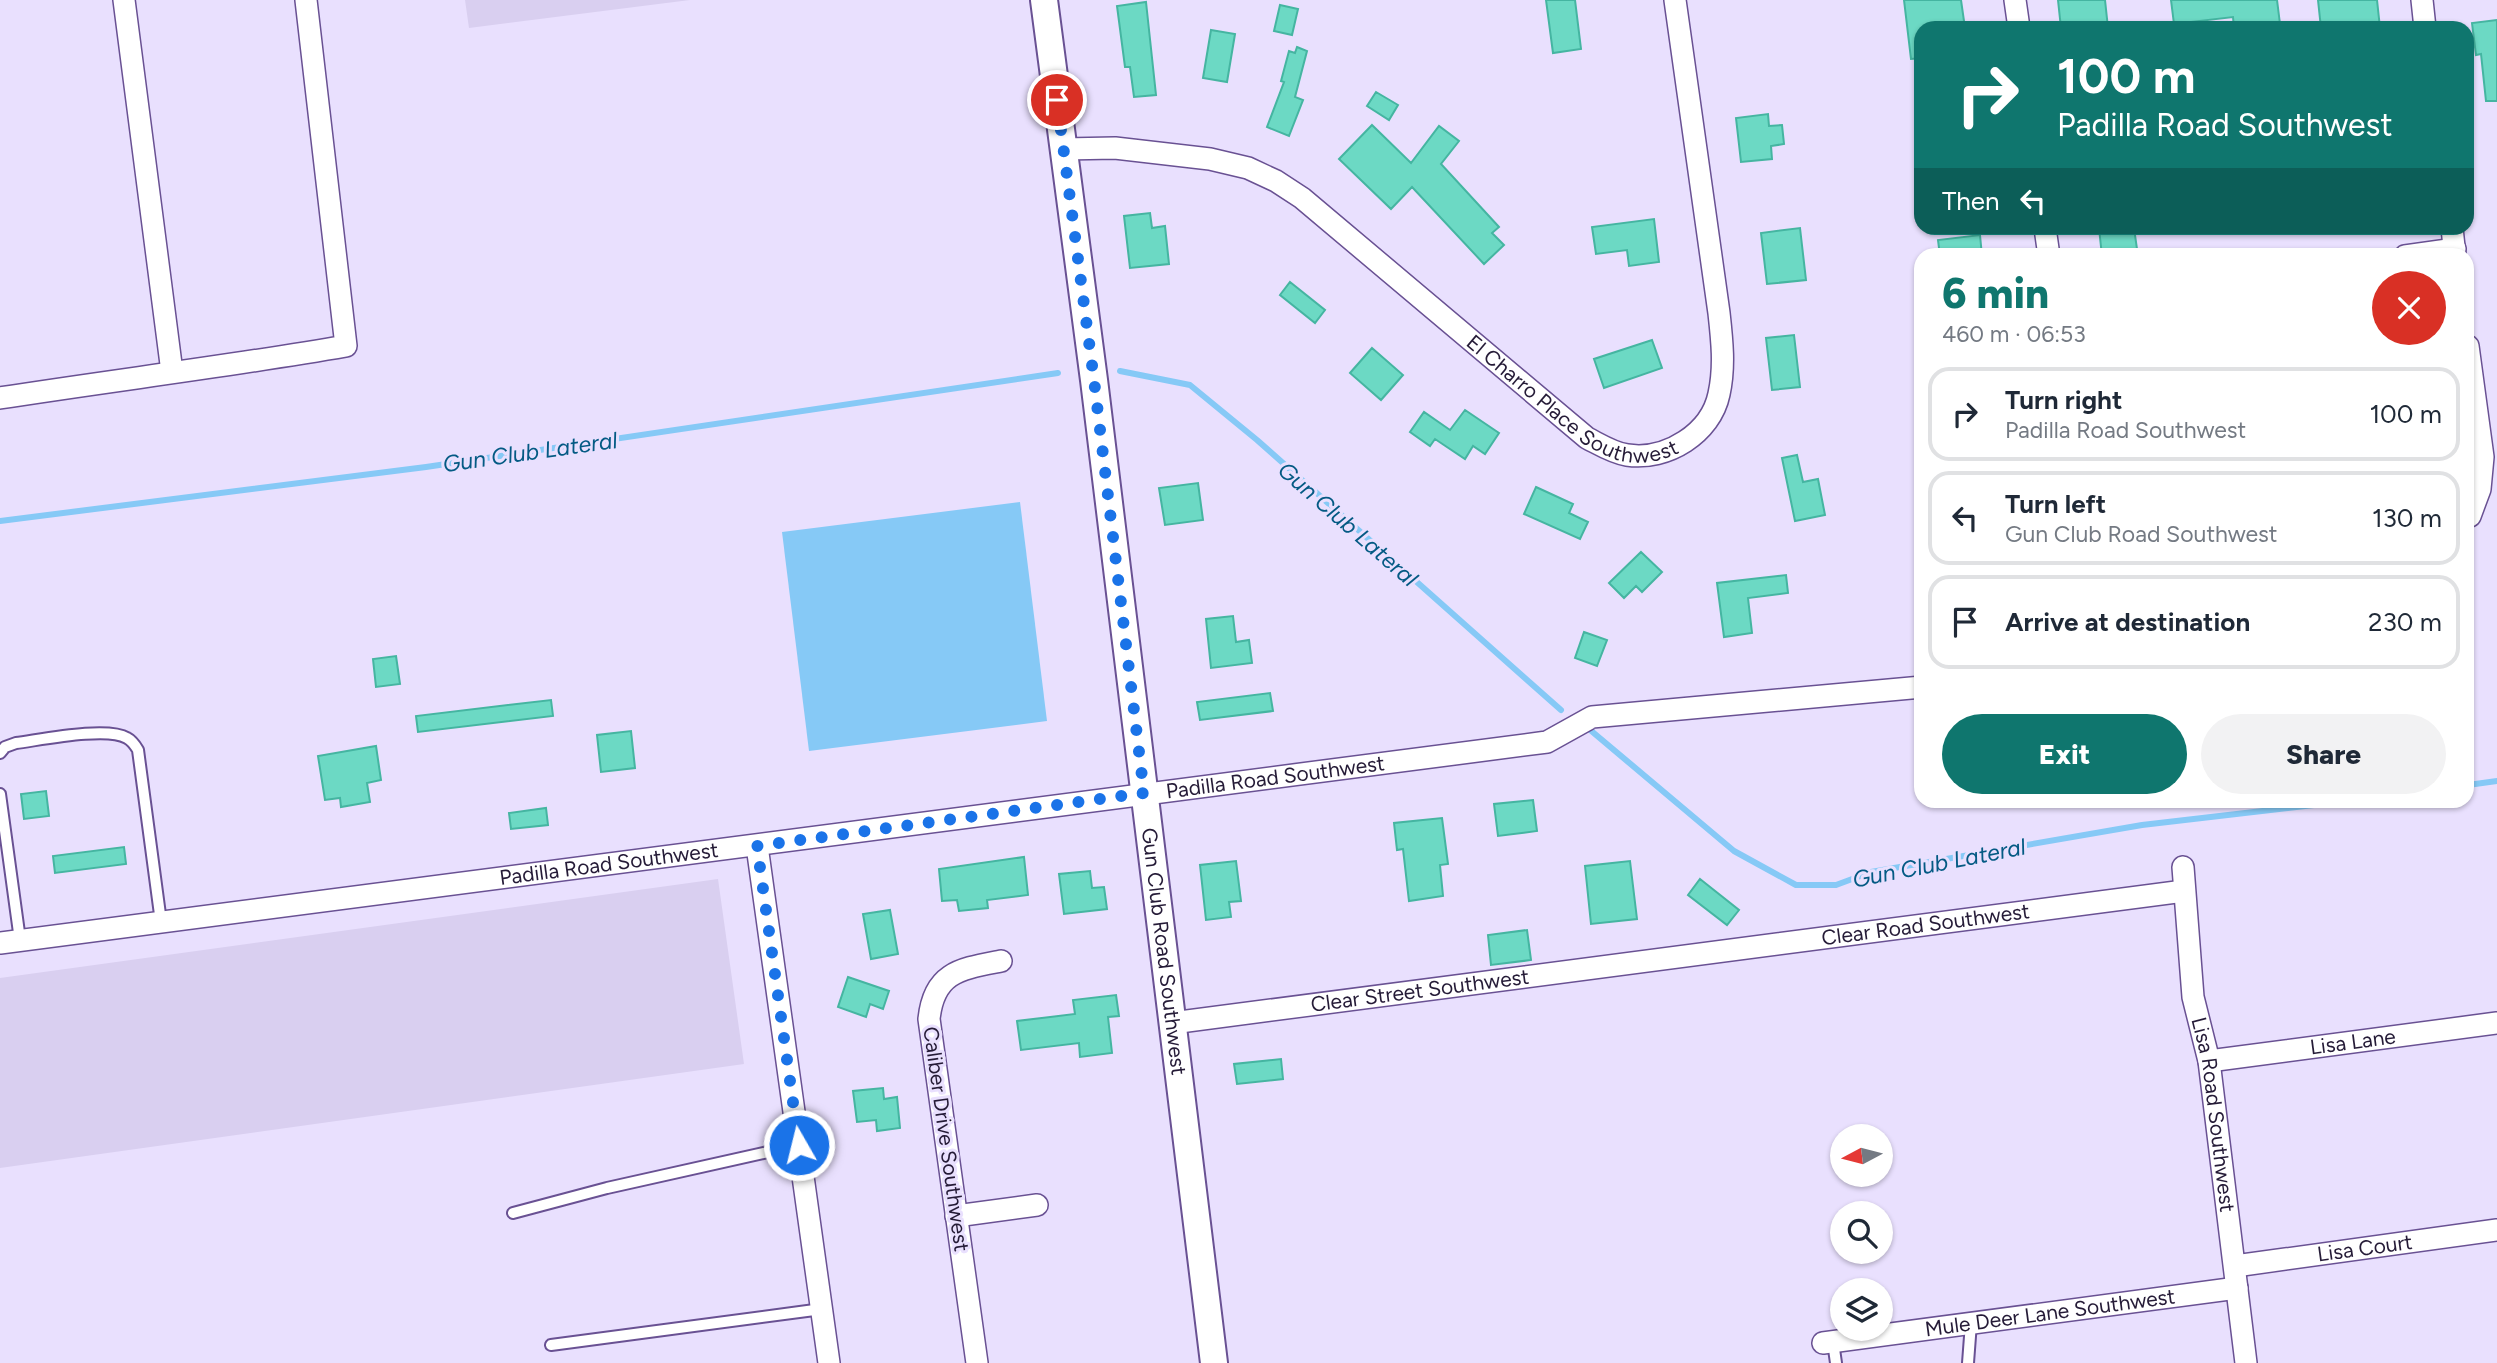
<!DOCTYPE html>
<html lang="en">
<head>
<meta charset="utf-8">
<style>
  :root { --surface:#fff; --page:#f2f2f3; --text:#1f2937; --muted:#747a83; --line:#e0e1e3; --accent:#0f766e }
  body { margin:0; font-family:Figtree,sans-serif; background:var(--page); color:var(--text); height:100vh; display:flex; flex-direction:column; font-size:26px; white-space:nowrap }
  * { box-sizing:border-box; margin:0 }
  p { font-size:23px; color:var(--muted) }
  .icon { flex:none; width:38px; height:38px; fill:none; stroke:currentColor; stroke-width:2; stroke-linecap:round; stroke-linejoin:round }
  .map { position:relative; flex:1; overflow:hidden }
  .details { position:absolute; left:1914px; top:248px; width:560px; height:560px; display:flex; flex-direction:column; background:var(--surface); border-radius:21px; box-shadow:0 2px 5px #0004 }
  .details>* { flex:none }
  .guide { position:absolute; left:1914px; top:21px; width:560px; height:214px; border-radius:21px; box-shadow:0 2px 5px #0004; background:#0f766e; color:#fff; overflow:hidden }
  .needle { width:46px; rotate:263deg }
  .controls { position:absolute; left:1830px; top:1124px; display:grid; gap:14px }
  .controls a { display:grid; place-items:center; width:63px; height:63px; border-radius:50%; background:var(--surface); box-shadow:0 2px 5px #0004; font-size:35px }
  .pin { position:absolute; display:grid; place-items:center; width:60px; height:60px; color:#fff; margin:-30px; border:4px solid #fff; border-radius:50%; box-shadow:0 2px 7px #0007 }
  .me { position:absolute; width:77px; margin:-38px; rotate:352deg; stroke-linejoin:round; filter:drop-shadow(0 0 5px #0008) }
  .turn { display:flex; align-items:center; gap:24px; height:147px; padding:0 28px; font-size:32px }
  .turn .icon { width:91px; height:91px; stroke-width:2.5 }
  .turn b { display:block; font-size:49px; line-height:60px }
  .then { display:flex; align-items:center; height:66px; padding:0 28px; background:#0003; gap:14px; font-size:26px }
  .round { display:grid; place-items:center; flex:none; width:74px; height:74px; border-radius:37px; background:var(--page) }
  .head { display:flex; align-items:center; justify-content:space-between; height:119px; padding:0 28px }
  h1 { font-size:42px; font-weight:800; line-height:52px; color:var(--accent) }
  .button { display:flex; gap:14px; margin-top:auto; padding:14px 28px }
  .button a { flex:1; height:80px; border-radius:42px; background:var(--accent); color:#fff; font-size:28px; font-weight:800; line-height:80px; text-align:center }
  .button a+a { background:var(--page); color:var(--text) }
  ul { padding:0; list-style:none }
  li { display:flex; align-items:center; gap:21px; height:94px; margin:0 14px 10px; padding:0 14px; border:4px solid var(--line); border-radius:21px }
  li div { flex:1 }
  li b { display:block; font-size:26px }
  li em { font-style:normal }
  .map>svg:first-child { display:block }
</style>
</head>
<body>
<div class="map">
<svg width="2497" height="1363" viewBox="0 0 2497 1363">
  <rect width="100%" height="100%" fill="#e9e0fe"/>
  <!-- built -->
  <path fill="#d9cff0" d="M465 0H690L469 28Z
    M718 879 744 1064 0 1168V978Z"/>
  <!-- water -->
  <path fill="#86c9f6" d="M1020 502 1047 721 809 751 782 532Z"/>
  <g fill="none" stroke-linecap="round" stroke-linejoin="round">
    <!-- stream -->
    <path stroke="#86c9f6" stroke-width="6" d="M1120 371 1190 385 1257 440 1561 710
      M0 521 426 467 1058 373
      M1589 729 1734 851 1796 885H1836L1871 872 2142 825 2340 802
      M2468 785 2497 781"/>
  </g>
  <!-- building -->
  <path fill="#6cd9c4" stroke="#45b5a1" stroke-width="2" d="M1546 0H1575L1581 49 1553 53Z
    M1904 0H1961L1965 28H1922V58L1911 59Z
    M2058 0H2105L2108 28H2061Z
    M2171 0H2277L2280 24 2234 28 2233 17 2174 24Z
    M2318 0H2377L2380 28H2321Z
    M1146 2 1156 95 1134 97 1130 67H1125L1117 6Z
    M1280 5 1298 9 1292 35 1274 31Z
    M2497 20V101H2486L2481 54 2476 55 2472 23Z
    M1211 30 1235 34 1227 82 1203 78Z
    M1297 47 1307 51 1295 97 1303 100 1289 136 1267 127 1284 82 1281 81 1289 51 1295 53Z
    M1376 92 1398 105 1389 120 1367 106Z
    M1768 114 1769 126 1782 125 1784 144 1771 146 1772 159 1741 162 1736 118Z
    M1372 125 1411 163 1439 126 1459 141 1441 164 1499 227 1492 233 1504 245 1484 264 1412 187 1391 209 1339 159Z
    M1150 213 1152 228 1165 226 1169 264 1130 268 1124 216Z
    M1654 219 1659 262 1629 266 1627 250 1596 254 1592 227Z
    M1800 228 1806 280 1767 284 1761 233Z
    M2099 228H2134L2138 256H2102Z
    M1980 235 1982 256H1940L1938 240Z
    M1290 282 1325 310 1315 323 1280 295Z
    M1794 335 1800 387 1772 390 1766 338Z
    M1652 340 1662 368 1604 388 1594 359Z
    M1372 348 1403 375 1381 400 1350 373Z
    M1465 410 1499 433 1485 454 1473 446 1465 459 1435 439 1430 446 1410 432 1424 412 1450 430Z
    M1797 455 1803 482 1818 479 1825 515 1795 521 1782 458Z
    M1198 483 1203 520 1165 525 1159 488Z
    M1536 487 1573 504 1569 513 1588 522 1580 539 1524 514Z
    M1641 552 1662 572 1642 592 1636 586 1624 598 1609 583Z
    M1786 575 1788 593 1748 598 1752 633 1724 637 1717 583Z
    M1233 616 1236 642 1249 640 1252 663 1211 668 1206 619Z
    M1584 632 1607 640 1597 666 1575 658Z
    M396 656 400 684 376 687 373 659Z
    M1270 693 1273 711 1200 720 1197 702Z
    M551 700 553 716 418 732 416 716Z
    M631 731 635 768 601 772 597 735Z
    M376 746 381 780 367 783 370 802 341 807 340 798 325 800 318 756Z
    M46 791 49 816 24 819 21 794Z
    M1533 800 1537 831 1498 836 1494 804Z
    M546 808 548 825 511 829 509 813Z
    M1442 818 1448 864 1440 865 1443 896 1409 901 1403 849 1397 850 1394 823Z
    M124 847 126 864 55 873 53 856Z
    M1024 857 1028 895 987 900 988 908 959 911 957 900 942 901 939 869Z
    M1236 861 1241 901 1229 902 1231 917 1206 920 1200 865Z
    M1630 861 1637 919 1591 924 1585 866Z
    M1090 871 1092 888 1104 887 1107 909 1064 914 1059 874Z
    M1700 879 1739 910 1727 925 1688 895Z
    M890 910 898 954 871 959 863 914Z
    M1527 930 1531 960 1491 965 1488 935Z
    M848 977 889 991 883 1009 870 1004 866 1017 838 1007Z
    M1116 995 1119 1016 1108 1017 1112 1053 1080 1057 1079 1043 1021 1050 1017 1021 1075 1014 1073 1000Z
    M1281 1059 1283 1079 1237 1084 1234 1064Z
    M883 1088 884 1099 897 1097 900 1128 877 1131 876 1120 857 1122 853 1091Z"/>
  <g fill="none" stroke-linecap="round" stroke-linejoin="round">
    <defs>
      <path id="service" d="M0 753 5 747 16 743C40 740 107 726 127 738 131 740 135 745 138 750L161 922
        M0 794 20 940
        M513 1213 607 1188 799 1145
        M1833 1342 1836 1363
        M551 1345 822 1309
        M1968 1363 1971 1323"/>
      <g id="minor">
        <path d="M124 0 172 372"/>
        <path d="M2015 0 2019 28"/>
        <path d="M2422 0 2425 28"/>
        <path id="s1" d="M1063 149 1115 148 1210 159 1248 168 1276 181 1302 198 1587 438C1599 444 1613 453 1627 455 1667 461 1711 433 1719 394 1725 367 1722 340 1719 313L1675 0"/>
        <path d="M2045 228 2049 256"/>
        <path d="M2452 228 2455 256"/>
        <path d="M2405 256 2455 249"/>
        <path d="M2468 346 2483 457 2480 489 2470 516"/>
        <path d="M0 398C115 380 231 366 346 346L306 0"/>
        <path d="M757 846 829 1363"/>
        <path id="s2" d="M2183 867 2193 997 2209 1061 2246 1363"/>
        <path id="s3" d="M0 943 1547 742 1592 717 1922 687"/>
        <path id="s4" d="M1172 1023 2184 891"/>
        <path id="s5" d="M2209 1061 2497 1023"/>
        <path d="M956 1216 1037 1205"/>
        <path id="s6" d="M2235 1266 2497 1230"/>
        <path id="s7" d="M1823 1343 2237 1288"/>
        <path d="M977 1363 929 1019C934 972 960 969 1001 961"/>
      </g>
      <g id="tertiary">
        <path id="s8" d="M1044 0 1094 380 1214 1363"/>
      </g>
    </defs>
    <!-- service casing -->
    <use href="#service" stroke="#695193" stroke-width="14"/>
    <!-- minor casing -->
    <use href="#minor" stroke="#695193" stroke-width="24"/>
    <!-- tertiary casing -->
    <use href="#tertiary" stroke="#695193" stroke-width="30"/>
    <!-- service -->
    <use href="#service" stroke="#fff" stroke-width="10"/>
    <!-- minor -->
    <use href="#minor" stroke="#fff" stroke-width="21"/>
    <!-- tertiary -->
    <use href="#tertiary" stroke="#fff" stroke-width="26"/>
  </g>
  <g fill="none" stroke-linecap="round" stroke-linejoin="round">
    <!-- route -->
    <path stroke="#1a73e8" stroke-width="12" stroke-dasharray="0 21.6" d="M799 1145 757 846 1144 793 1094 380 1057 100"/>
  </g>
  <g text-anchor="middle" stroke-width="6" stroke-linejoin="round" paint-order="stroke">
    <!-- street labels -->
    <g font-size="21" fill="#251b37" stroke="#e9e0fe">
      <text dy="7" stroke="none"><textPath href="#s1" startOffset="592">El Charro Place Southwest</textPath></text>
      <text dy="7" stroke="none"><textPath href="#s3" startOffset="1286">Padilla Road Southwest</textPath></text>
      <text dy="7" stroke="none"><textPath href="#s3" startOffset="614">Padilla Road Southwest</textPath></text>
      <text dy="7" stroke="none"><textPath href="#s4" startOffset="760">Clear Road Southwest</textPath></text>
      <text dy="7" stroke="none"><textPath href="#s8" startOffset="959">Gun Club Road Southwest</textPath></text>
      <text dy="7" stroke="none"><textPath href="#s4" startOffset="250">Clear Street Southwest</textPath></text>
      <text dy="7" stroke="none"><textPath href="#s5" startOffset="145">Lisa Lane</textPath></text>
      <text dy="7" stroke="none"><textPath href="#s2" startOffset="250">Lisa Road Southwest</textPath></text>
      <text transform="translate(946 1139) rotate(82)" y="7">Caliber Drive Southwest</text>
      <text dy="7" stroke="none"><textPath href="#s6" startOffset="131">Lisa Court</textPath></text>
      <text dy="7" stroke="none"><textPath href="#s7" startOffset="229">Mule Deer Lane Southwest</textPath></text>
    </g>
    <!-- water labels -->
    <g font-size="23" font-style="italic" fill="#045a84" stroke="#e9e0fe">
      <text transform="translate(530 452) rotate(-8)" y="8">Gun Club Lateral</text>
      <text transform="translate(1348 524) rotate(41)" y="8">Gun Club Lateral</text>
      <text transform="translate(1939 863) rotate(-11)" y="8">Gun Club Lateral</text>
    </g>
  </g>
</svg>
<div class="controls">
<a><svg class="needle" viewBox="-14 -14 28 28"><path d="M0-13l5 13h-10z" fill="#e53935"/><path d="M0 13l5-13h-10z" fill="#747a83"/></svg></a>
<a><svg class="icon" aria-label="search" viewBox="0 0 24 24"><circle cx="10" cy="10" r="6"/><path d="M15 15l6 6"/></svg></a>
<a><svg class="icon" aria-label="layers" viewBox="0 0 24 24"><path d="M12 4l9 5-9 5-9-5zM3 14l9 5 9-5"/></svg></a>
</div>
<div class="pin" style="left:1057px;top:100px;background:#d93025"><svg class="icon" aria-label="arrive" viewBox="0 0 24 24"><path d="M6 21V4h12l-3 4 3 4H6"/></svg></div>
<svg class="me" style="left:799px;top:1145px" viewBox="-20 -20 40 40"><circle r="17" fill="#1a73e8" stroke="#fff" stroke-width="3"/><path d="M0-11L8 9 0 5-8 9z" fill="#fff"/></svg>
<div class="guide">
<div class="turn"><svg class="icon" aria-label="right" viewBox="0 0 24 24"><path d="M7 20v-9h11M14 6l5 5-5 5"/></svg><div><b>100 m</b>Padilla Road Southwest</div></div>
<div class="then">Then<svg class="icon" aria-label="left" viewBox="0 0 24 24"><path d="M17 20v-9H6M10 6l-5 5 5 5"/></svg></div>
</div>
<section class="details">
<div class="head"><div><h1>6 min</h1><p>460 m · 06:53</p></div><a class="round" style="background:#d93025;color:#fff"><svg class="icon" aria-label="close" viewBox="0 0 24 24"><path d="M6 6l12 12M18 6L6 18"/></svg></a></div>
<ul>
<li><svg class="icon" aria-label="right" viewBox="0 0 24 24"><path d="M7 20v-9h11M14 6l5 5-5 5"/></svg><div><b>Turn right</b><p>Padilla Road Southwest</p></div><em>100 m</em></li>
<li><svg class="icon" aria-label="left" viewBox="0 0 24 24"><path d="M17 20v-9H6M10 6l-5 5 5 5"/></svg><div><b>Turn left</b><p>Gun Club Road Southwest</p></div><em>130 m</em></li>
<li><svg class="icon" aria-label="arrive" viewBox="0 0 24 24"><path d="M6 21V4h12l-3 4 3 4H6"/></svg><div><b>Arrive at destination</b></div><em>230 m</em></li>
</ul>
<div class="button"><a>Exit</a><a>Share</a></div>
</section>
</div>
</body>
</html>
